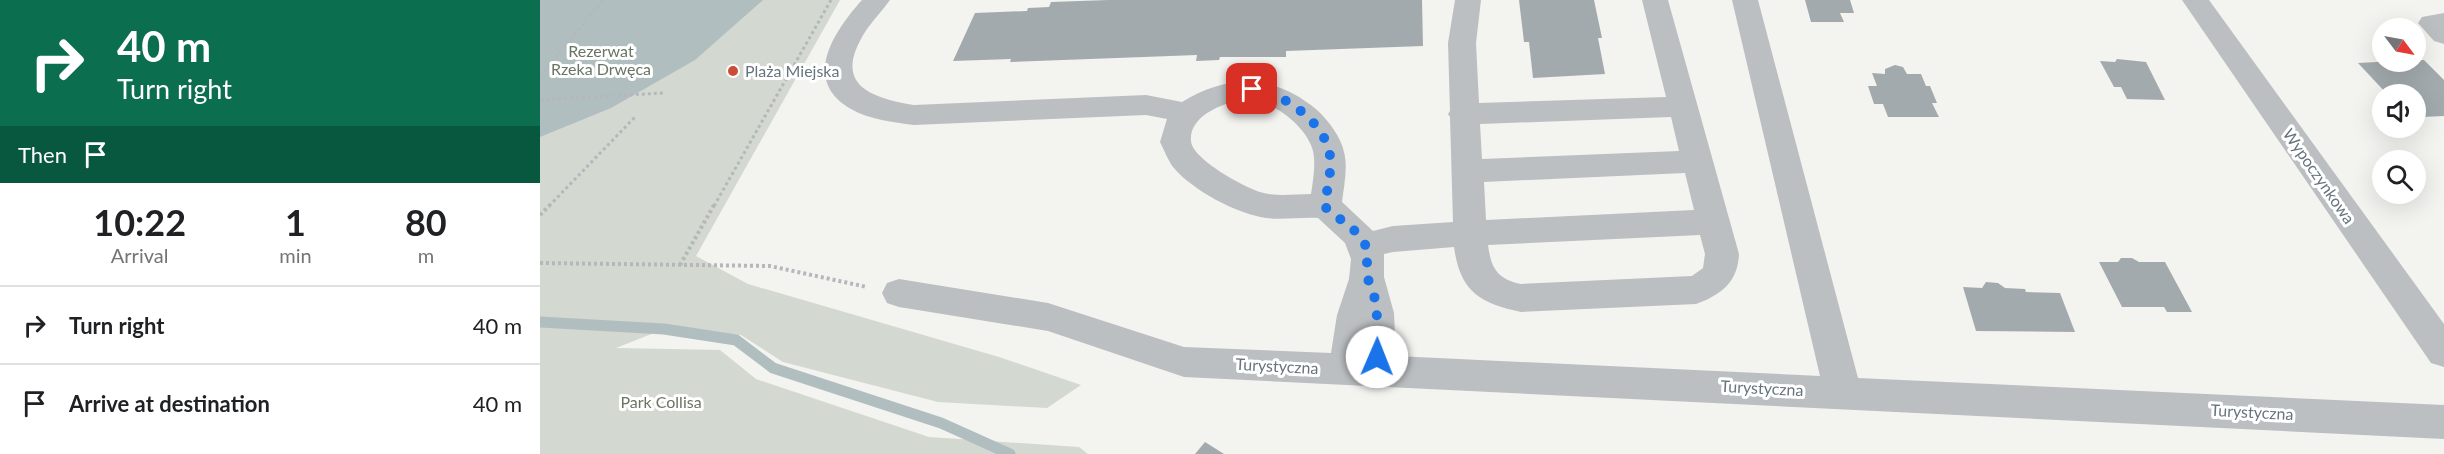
<!DOCTYPE html>
<html lang="en">
<head>
<meta charset="utf-8">
<style>
  :root { --surface:#fff; --page:#f2f2f2; --text:#202124; --muted:#757577; --line:#e0e0e0 }
  body { margin:0; font-family:Lato,sans-serif; background:var(--page); color:var(--text); height:100vh; display:flex; flex-direction:column; font-size:22px; white-space:nowrap }
  * { box-sizing:border-box; margin:0 }
  p { font-size:20px; color:var(--muted) }
  .icon { flex:none; width:33px; height:33px; fill:none; stroke:currentColor; stroke-width:2; stroke-linecap:round; stroke-linejoin:round }
  .map { position:relative; flex:1; overflow:hidden }
  .details { display:flex; flex-direction:column; background:var(--surface); width:540px }
  .details>* { flex:none }
  .top-card { background:#0b6e4f; color:#fff; overflow:hidden }
  .needle { width:39px; rotate:122deg }
  .controls { position:absolute; left:1832px; top:18px; display:grid; gap:12px }
  .controls a { display:grid; place-items:center; width:54px; height:54px; border-radius:50%; background:var(--surface); box-shadow:0 6px 24px #0002; font-size:30px }
  .pin { position:absolute; display:grid; place-items:center; width:51px; height:51px; color:#fff; margin:-26px; border-radius:12px; box-shadow:0 3px 9px #0006 }
  .me { position:absolute; width:66px; margin:-33px; rotate:1deg; stroke-linejoin:round; filter:drop-shadow(0 0 4px #0008) }
  .turn { display:flex; align-items:center; gap:21px; height:126px; padding:0 18px; font-size:27px }
  .turn .icon { width:78px; height:78px; stroke-width:2.5 }
  .turn b { display:block; font-size:42px; line-height:51px }
  .then { display:flex; align-items:center; height:57px; padding:0 18px; background:#0003; gap:12px; font-size:22px }
  .eta { display:flex; justify-content:space-evenly; align-items:center; height:102px; text-align:center }
  .eta b { font-size:36px; font-weight:700; line-height:42px }
  ul { padding:0; list-style:none }
  li { display:flex; align-items:center; gap:18px; height:78px; padding:0 18px; border-top:2px solid var(--line) }
  li div { flex:1 }
  li b { display:block; font-size:22px }
  li em { font-style:normal }
  main { display:flex; flex:1; min-height:0 }
  .map>svg:first-child { display:block }
</style>
</head>
<body>
<main>
<section class="details">
<div class="top-card">
<div class="turn"><svg class="icon" aria-label="right" viewBox="0 0 24 24"><path d="M7 20v-9h11M14 6l5 5-5 5"/></svg><div><b>40 m</b>Turn right</div></div>
<div class="then">Then<svg class="icon" aria-label="arrive" viewBox="0 0 24 24"><path d="M6 21V4h12l-3 4 3 4H6"/></svg></div>
</div>
<div class="eta">
<div><b>10:22</b><p>Arrival</p></div>
<div><b>1</b><p>min</p></div>
<div><b>80</b><p>m</p></div>
</div>
<ul>
<li><svg class="icon" aria-label="right" viewBox="0 0 24 24"><path d="M7 20v-9h11M14 6l5 5-5 5"/></svg><div><b>Turn right</b></div><em>40 m</em></li>
<li><svg class="icon" aria-label="arrive" viewBox="0 0 24 24"><path d="M6 21V4h12l-3 4 3 4H6"/></svg><div><b>Arrive at destination</b></div><em>40 m</em></li>
</ul>
</section>
<div class="map">
<svg width="1904" height="454" viewBox="0 0 1904 454">
  <rect width="100%" height="100%" fill="#f3f3f0"/>
  <!-- green -->
  <path fill="#d3d8d0" d="M0 0H300L156 256 208 284 459 357 541 385 507 408 398 402 243 362 201 335 124 329 76 348 180 350 216 379 389 437 539 447 548 454H0Z"/>
  <!-- water -->
  <path fill="#b1bec0" d="M0 0H223L155 60 71 108 0 137Z"/>
  <g fill="none" stroke-linecap="round" stroke-linejoin="round">
    <!-- stream -->
    <path stroke="#b1bec0" stroke-width="11" d="M0 322 124 329 196 340 233 368 401 423 470 454"/>
  </g>
  <!-- building -->
  <path fill="#a3aaae" d="M568 0H882L883 46 746 51V57H680L679 60 656 61 657 55 470 62 471 59 413 61 435 13 487 11 488 8 509 7 511 2Z
    M979 0H1054L1062 38H1058L1065 74 993 78 989 42H984Z
    M1265 0H1310L1314 13H1300L1304 22H1271Z
    M1577 59 1606 62 1625 100 1587 99 1581 87H1574L1560 61 1575 62Z
    M1875 60H1884L1904 80V116L1882 117 1875 110V94H1847L1818 63Z
    M1355 65 1363 67 1367 74H1381L1386 86H1390L1397 103H1392L1399 117H1348L1343 104H1334L1328 86H1337L1332 73 1345 74V69Z
    M1581 258H1592L1599 262H1625L1652 312H1627L1624 307H1582L1559 262H1578Z
    M1446 282 1458 283 1465 288 1485 289 1486 292 1520 293 1535 332 1436 331 1423 287 1442 288Z
    M665 442 684 454H655Z"/>
  <g fill="none" stroke-linecap="round" stroke-linejoin="round">
    <!-- path-far1 -->
    <path stroke="#b5b8ba" stroke-width="3" stroke-dasharray="3 3" stroke-linecap="butt" d="M0 76 63 0
      M0 100 123 93
      M9 206 95 117
      M174 206 291 0"/>
    <!-- path -->
    <path stroke="#b5b8ba" stroke-width="4" stroke-dasharray="3 3" stroke-linecap="butt" d="M0 215 10 205
      M0 263 230 266 327 287
      M140 265 174 205"/>
    <!-- minor -->
    <path fill="#bbbfc1" fill-rule="evenodd" d="M322 0H350C343 10 334 19 327 29 292 82 325 97 374 105L606 95 642 102C690 73 734 74 777 110 788 120 801 137 804 152 808 168 804 185 802 202L833 231 853 226 913 222 910 117 908 114 910 111 908 43 915 0H941L936 43 939 103 1126 97 1102 0H1128L1199 254C1198 282 1181 295 1156 304L981 312C939 303 920 291 914 247L853 252 844 254V277L854 313 856 356 1280 376 1192 0H1218L1318 378 1904 405V439L644 377 508 331 359 307 347 303 342 293 347 283 359 279 508 303 644 347 791 353 797 315 809 279 811 259 805 243 778 218C761 217 743 220 726 218 697 214 652 190 633 167 628 160 624 150 620 142L627 119 606 115 374 125C353 122 330 120 311 109 260 80 295 30 322 0ZM695 101C703 101 712 100 719 102 740 106 768 130 773 151 776 165 773 180 771 194 754 194 736 197 720 192 704 187 652 159 651 141 649 118 677 106 695 101ZM1131 117 1139 151 942 159 940 124ZM1145 173 1154 210 946 220 944 182ZM1160 235 1165 254 1163 268 1152 276 981 284C957 279 951 268 948 245Z
      M1642 0H1669L1904 324V367L1891 363Z
      M1904 13V44L1894 41 1878 23 1882 17Z"/>
  </g>
  <g fill="none" stroke-linecap="round" stroke-linejoin="round">
    <!-- route -->
    <path stroke="#1a73e8" stroke-width="10" stroke-dasharray="0 18" d="M712 89C743 92 786 123 790 156 792 173 786 191 785 207L814 230 826 246 828 279 835 299 837 317V357"/>
  </g>
  <!-- markers -->
  <circle fill="#cc4c38" stroke="#fff" stroke-width="2" cx="193" cy="71" r="6"/>
  <g text-anchor="middle" stroke-width="6" stroke-linejoin="round" paint-order="stroke">
    <!-- park labels -->
    <g font-size="16" fill="#697564" stroke="#fff">
      <text x="61" y="57">Rezerwat<tspan x="61" dy="18">Rzeka Drwęca</tspan></text>
      <text x="121" y="408">Park Collisa</text>
    </g>
    <!-- poi labels -->
    <g font-size="16" fill="#66757d" stroke="#fff" text-anchor="start">
      <text x="205" y="77">Plaża Miejska</text>
    </g>
    <!-- street labels -->
    <g font-size="16" fill="#66757d" stroke="#fff">
      <text transform="translate(1779 176) rotate(55)" y="6">Wypoczynkowa</text>
      <text transform="translate(737 366) rotate(3)" y="6">Turystyczna</text>
      <text transform="translate(1222 388) rotate(3)" y="6">Turystyczna</text>
      <text transform="translate(1712 412) rotate(3)" y="6">Turystyczna</text>
    </g>
  </g>
</svg>
<div class="controls">
<a><svg class="needle" viewBox="-14 -14 28 28"><path d="M0-13l5 13h-10z" fill="#e53935"/><path d="M0 13l5-13h-10z" fill="#757577"/></svg></a>
<a><svg class="icon" aria-label="sound" viewBox="0 0 24 24"><path d="M4 9h4l5-4v14l-5-4H4zM17 9q2 3 0 6"/></svg></a>
<a><svg class="icon" aria-label="search" viewBox="0 0 24 24"><circle cx="10" cy="10" r="6"/><path d="M15 15l6 6"/></svg></a>
</div>
<div class="pin" style="left:712px;top:89px;background:#d93025"><svg class="icon" aria-label="arrive" viewBox="0 0 24 24"><path d="M6 21V4h12l-3 4 3 4H6"/></svg></div>
<svg class="me" style="left:837px;top:357px" viewBox="-20 -20 40 40"><circle r="19" fill="#fff"/><path d="M0-13L10 11 0 6-10 11z" fill="#1a73e8"/></svg>
</div>
</main>
</body>
</html>
